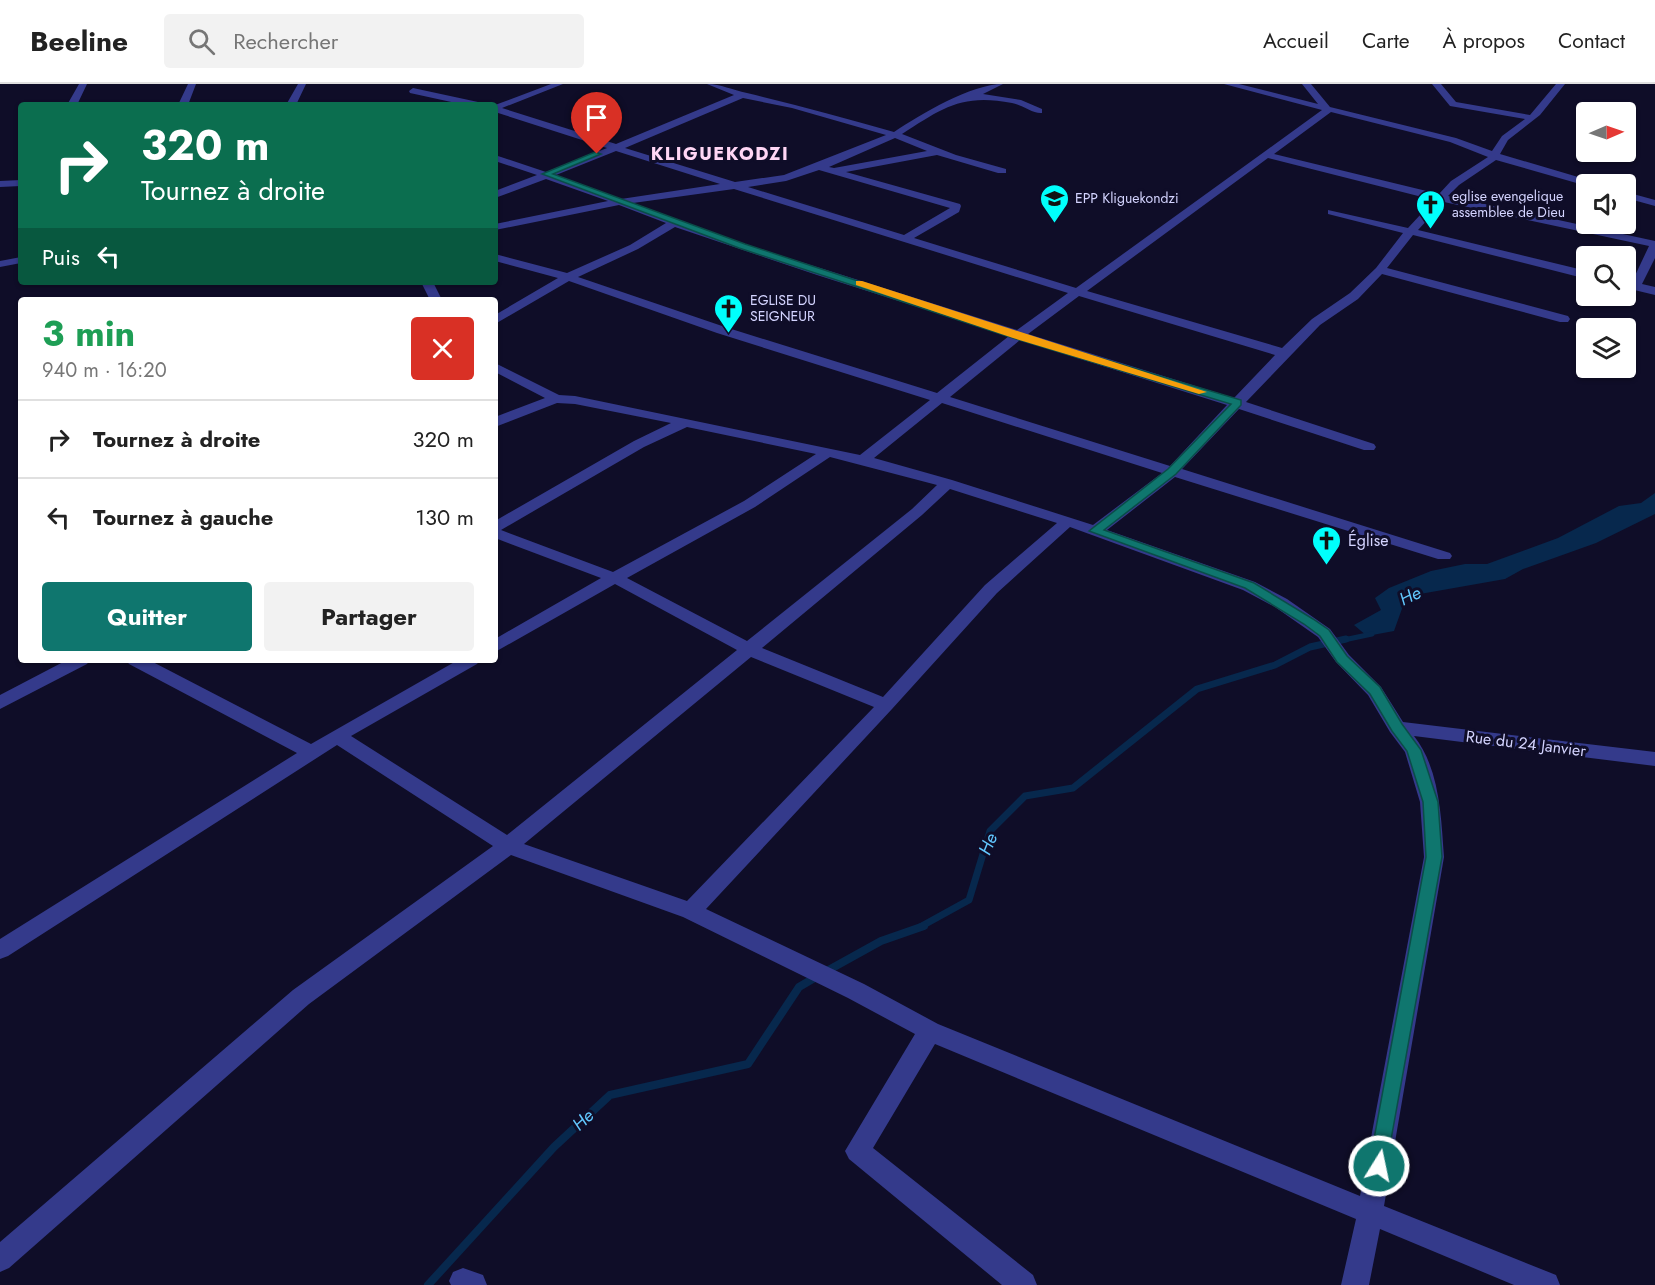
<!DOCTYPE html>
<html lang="fr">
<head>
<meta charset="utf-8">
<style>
  :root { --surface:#fff; --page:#f2f2f2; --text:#222; --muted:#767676; --line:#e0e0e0; --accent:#0f766e }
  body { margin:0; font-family:Jost,sans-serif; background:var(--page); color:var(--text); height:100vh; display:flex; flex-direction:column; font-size:22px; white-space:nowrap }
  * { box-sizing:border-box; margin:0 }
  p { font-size:20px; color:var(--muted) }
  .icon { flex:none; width:33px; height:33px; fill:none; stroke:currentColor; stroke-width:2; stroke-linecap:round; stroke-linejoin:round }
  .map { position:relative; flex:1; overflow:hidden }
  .panel { position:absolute; left:18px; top:213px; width:480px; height:366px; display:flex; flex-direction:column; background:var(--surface); border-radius:6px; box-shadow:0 2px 4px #0004 }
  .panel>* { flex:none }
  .top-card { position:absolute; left:18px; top:18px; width:480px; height:183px; border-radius:6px; box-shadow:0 2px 4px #0004; background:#0b6e4f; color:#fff; overflow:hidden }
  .needle { width:39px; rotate:88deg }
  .fabs { position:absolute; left:1576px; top:18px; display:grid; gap:12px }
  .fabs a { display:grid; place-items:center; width:60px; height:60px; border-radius:6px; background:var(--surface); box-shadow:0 2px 4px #0004; font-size:30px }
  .pin { position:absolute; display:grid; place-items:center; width:51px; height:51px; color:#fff; margin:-62px -26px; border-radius:50% 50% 50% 0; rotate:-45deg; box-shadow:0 0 6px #0007 }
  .pin .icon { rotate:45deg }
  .me { position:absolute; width:66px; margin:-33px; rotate:10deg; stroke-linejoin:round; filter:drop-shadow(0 0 4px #0008) }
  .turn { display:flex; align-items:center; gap:21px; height:126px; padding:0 24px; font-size:27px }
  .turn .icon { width:78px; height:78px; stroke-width:2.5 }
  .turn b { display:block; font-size:42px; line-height:51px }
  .then { display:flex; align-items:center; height:57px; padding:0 24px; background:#0003; gap:12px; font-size:22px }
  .round { display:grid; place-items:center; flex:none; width:63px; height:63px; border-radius:6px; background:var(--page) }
  .headline { display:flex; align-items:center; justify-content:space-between; height:102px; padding:0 24px }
  h1 { font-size:36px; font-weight:700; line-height:45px; color:#1e9e55 }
  .action { display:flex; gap:12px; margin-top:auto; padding:12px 24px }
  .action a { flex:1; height:69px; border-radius:6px; background:var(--accent); color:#fff; font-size:24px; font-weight:700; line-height:69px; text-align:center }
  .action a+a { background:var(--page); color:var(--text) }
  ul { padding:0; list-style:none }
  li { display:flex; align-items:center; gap:18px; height:78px; padding:0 24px; border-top:2px solid var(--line) }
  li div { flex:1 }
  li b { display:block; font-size:22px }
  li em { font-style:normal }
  header { display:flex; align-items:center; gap:36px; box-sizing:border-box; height:84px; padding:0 30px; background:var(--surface); border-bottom:2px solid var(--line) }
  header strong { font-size:28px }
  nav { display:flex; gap:33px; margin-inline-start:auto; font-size:21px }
  .search { width:420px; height:54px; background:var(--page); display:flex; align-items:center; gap:15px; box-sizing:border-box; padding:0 21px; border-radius:6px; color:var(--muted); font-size:22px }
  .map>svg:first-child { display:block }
</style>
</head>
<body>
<header>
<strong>Beeline</strong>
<div class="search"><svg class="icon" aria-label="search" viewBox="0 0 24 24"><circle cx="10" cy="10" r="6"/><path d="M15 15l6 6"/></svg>Rechercher</div>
<nav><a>Accueil</a><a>Carte</a><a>À propos</a><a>Contact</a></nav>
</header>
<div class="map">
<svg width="1655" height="1201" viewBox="0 0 1655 1201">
  <rect width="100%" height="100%" fill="#0f0d28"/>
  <!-- water -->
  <path fill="#07284d" d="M1655 409V430L1596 459 1523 485 1505 495 1420 510 1404 519 1394 547 1367 552 1354 541 1381 526 1375 514 1389 504 1431 487 1465 480H1487L1558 454 1619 422 1641 419Z"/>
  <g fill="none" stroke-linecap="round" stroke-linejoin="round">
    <!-- stream-far2 -->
    <path stroke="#07284d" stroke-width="5" d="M1339 557 1372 550"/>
    <!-- stream-far1 -->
    <path stroke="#07284d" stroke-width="7" d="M920 843 969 816 990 747 1025 712 1073 704 1197 605 1275 581 1310 563 1346 555"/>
    <!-- stream -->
    <path stroke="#07284d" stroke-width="8" d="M825 888 881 857 924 842
      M428 1201 554 1063 610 1011 748 980 799 903 816 893"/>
    <!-- street -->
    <path fill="#343a8b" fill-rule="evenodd" d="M79 0H87L77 21H67Z
      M188 0H196L188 21H178Z
      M298 0H306L296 21H286Z
      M551 0H563L502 24 616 60 734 11 707 0C721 0 732 6 747 9 796 21 845 34 894 48 921 30 971 0 1003 0L983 10 1021 16 1042 25V29C1033 30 1022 21 1012 19 962 9 942 24 902 50L956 71 1006 85V89H998L937 71 846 88 960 120 961 122 959 128 914 154 1076 204 1322 26 1224 0H1239L1318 20 1302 0H1311L1330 23 1456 54 1492 67 1502 52 1525 35 1450 22 1432 0H1441L1456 18 1530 31 1556 0H1565L1540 31 1508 56 1500 70 1595 98 1596 100 1587 102 1496 76 1459 101 1448 112 1655 157V174L1642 200 1655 203V211L1626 204V196L1632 198 1649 162 1444 118 1418 146 1587 187V195L1413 151 1387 184 1568 232 1570 235 1568 238H1560L1382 190 1358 215 1320 241 1246 318 1374 360 1376 363 1374 366H1364L1239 325 1182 385 1450 469 1452 472 1450 475H1438L1175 393 1107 446 1255 498 1287 515 1330 545 1349 571 1381 603 1403 638 1655 668V682L1414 652C1440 685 1441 733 1444 773L1384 1122 1556 1191 1560 1201H1514L1380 1145 1369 1201H1341L1356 1135 935 960 873 1064 1033 1191 1037 1201H1002L849 1075 845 1067 915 950 848 914 683 833 511 771 309 920 9 1184 0 1188V1158L293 906 493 762 337 661 8 872 0 875V855L297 669 129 580 126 576H149L311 660 458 576H480L477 580 351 652 507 751 737 566 615 500 495 568V555L601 494 495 454V437L634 357 671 339 575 320 557 319 495 343V333L545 314 495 288V279L559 311 575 312 860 371 930 316 717 249 569 197 495 240V231L558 194 495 177V170L567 189 630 161 666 139 619 121 495 146V140L608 117 546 95 495 114V107L537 91 495 77V71L546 88 607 64 495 28V21ZM743 14 792 24 886 51 784 91 735 98 625 64ZM1331 28 1450 58 1488 73 1451 97 1439 110 1274 70ZM895 54 927 67 834 84 829 83ZM616 67 720 100 621 115 556 91ZM1268 74 1434 116 1408 144 1328 126V130L1403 149 1376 184 1350 209 1312 235 1282 264 1087 207ZM819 86 950 124 904 151 748 103 786 97ZM734 105 1068 209 1017 246 747 161 633 119ZM675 143 817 191 1009 252 937 309 725 243 578 193 638 165ZM1079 212 1275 271 1234 314 1028 250ZM1020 256 1227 321 1170 382 950 313ZM942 319 1162 389 1093 441 952 396 874 374ZM687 343 816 370 744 417 613 488 501 446 644 363ZM830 373 937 401 912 425 747 557 627 494 755 423ZM950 405 1057 439 985 501 883 613 762 564 922 431ZM1070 443 1243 506 1275 523 1318 553 1336 578 1368 611 1390 648 1405 668 1420 718 1424 773 1360 1112 938 940 864 900 706 825 892 625 997 509ZM751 573 874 623 687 817 524 760Z
      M413 4 478 18 483 21H465L410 9 409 7Z
      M21 96V102L0 103V97Z
      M1626 108 1655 116V122L1626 114Z
      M21 173V179L0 183V177Z
      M421 198H433L442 216H430Z
      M67 576H90L87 580 0 625V611Z
      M463 1184 483 1191 487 1201H451L449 1197 453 1188Z"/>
  </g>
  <!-- route -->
  <path fill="#0f766e" stroke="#0a4d48" stroke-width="1.5" d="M595 68 601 70 553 90 745 160 1020 250 1241 316V321L1176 390 1104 446 1254 499 1313 535 1329 546 1347 572 1380 603 1402 640 1421 666 1438 718 1442 773 1385 1089 1379 1091 1372 1089 1369 1082 1426 773 1423 718 1407 667 1392 647 1370 610 1337 578 1320 552 1304 540 1245 504 1089 447 1168 385 1231 320 1013 254 739 164 542 90Z"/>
  <!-- slow -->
  <path fill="#f59e0b" d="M856 197H862L1207 308 1199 310 1013 254 856 201Z"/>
  <!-- icons -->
  <defs>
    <symbol id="school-pin" viewBox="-11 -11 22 30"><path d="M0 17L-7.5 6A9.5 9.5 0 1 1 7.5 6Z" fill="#00fffc" stroke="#0f0d28"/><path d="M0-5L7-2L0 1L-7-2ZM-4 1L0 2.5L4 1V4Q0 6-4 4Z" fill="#111"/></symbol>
    <symbol id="church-pin" viewBox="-11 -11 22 30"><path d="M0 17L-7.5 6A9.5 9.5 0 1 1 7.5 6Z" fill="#00fffc" stroke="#0f0d28"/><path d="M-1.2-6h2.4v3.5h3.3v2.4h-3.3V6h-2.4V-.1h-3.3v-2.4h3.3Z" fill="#111"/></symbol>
  </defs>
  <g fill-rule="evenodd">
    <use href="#school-pin" x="1038" y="98" width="33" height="45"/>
    <use href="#church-pin" x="1414" y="104" width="33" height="45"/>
    <use href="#church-pin" x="712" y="208" width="33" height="45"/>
    <use href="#church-pin" x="1310" y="440" width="33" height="45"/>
  </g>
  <g text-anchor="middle" stroke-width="6" stroke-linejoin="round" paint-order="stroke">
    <!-- far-poi labels -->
    <g font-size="14" fill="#d4d4ff" stroke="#0f0d28" text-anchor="start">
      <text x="1452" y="117">eglise evengelique<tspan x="1452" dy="16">assemblee de Dieu</tspan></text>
      <text x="1075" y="119">EPP Kliguekondzi</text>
      <text x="750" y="221">EGLISE DU<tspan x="750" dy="16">SEIGNEUR</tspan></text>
    </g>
    <!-- poi labels -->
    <g font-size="16" fill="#d4d4ff" stroke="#0f0d28" text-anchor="start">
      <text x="1348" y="462">Église</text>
    </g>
    <!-- street labels -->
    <g font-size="16" fill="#d4d4ff" stroke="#0f0d28">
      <text transform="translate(1526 659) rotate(7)" y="6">Rue du 24 Janvier</text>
    </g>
    <!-- far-district labels -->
    <g font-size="18" font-weight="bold" letter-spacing="1.5" fill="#ffd6f5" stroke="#0f0d28">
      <text x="720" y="76">KLIGUEKODZI</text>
    </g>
    <!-- water labels -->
    <g font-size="18" font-style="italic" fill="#62c8ff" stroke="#0f0d28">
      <text transform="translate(1410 512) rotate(-26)" y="6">He</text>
      <text transform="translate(988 760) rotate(-68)" y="6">He</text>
      <text transform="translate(583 1036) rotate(-43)" y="6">He</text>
    </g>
  </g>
</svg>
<div class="fabs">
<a><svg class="needle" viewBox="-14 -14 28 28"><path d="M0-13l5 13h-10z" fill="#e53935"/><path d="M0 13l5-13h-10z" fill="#767676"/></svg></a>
<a><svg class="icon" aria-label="sound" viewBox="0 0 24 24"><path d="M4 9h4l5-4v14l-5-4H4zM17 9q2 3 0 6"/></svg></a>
<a><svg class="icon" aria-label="search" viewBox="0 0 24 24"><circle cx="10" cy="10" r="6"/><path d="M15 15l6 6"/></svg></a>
<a><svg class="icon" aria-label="layers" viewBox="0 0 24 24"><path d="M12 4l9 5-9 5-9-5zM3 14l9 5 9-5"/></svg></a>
</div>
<div class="pin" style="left:597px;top:70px;background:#d93025"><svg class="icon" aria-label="arrive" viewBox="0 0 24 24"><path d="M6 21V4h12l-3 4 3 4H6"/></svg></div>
<svg class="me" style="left:1379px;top:1082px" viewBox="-20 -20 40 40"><circle r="17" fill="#0f766e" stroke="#fff" stroke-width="3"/><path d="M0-11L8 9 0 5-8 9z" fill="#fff"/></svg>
<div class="top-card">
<div class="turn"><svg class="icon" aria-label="right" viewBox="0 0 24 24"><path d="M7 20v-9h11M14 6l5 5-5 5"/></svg><div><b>320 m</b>Tournez à droite</div></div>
<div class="then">Puis<svg class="icon" aria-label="left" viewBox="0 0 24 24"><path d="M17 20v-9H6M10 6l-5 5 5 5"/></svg></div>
</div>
<section class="panel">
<div class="headline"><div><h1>3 min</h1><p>940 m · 16:20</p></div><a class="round" style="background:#d93025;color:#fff"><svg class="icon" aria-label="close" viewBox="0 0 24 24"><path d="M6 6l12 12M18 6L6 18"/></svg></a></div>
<ul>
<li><svg class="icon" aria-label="right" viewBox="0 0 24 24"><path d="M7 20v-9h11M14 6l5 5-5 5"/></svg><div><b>Tournez à droite</b></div><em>320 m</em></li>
<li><svg class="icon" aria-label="left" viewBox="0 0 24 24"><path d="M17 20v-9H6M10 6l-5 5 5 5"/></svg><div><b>Tournez à gauche</b></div><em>130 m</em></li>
</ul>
<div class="action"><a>Quitter</a><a>Partager</a></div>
</section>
</div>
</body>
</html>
